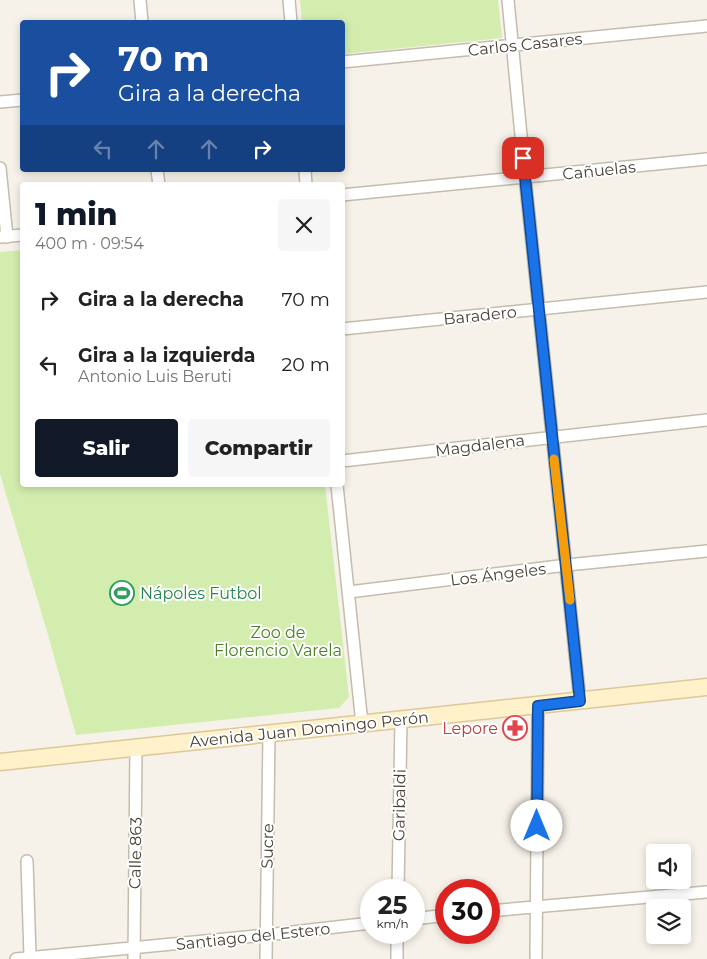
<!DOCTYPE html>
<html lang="es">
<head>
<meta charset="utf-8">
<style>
  :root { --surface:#fff; --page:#f6f6f6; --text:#222; --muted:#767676; --accent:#111827 }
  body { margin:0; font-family:Montserrat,sans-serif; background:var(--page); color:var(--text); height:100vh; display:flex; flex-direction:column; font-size:19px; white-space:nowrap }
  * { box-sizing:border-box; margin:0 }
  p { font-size:16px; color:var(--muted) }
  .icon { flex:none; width:28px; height:28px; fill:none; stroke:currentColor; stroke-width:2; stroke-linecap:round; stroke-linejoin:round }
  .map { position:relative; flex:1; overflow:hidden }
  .panel { position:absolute; left:20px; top:182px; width:325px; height:305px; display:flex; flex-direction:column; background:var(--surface); border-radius:5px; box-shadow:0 2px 8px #0003 }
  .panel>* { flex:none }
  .hud { position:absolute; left:20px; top:20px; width:325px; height:152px; border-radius:5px; box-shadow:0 2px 8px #0003; background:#1a4fa0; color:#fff; overflow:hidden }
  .buttons { position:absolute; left:646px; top:844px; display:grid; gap:10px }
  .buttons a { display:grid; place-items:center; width:45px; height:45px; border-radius:5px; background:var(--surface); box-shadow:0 2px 8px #0003; font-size:25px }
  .speed { position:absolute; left:360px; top:879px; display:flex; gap:10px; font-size:25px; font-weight:700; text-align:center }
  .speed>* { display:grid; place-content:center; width:65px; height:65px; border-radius:50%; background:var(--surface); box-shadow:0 2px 8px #0003; line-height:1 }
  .speed small { font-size:12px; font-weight:400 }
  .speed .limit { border:8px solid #d22; background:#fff; color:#111 }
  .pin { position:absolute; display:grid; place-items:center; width:42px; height:42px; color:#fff; margin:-21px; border-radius:10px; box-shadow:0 2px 8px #0006 }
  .me { position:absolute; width:55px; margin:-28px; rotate:0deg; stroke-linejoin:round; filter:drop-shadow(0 0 4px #0008) }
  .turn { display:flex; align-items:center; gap:18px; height:105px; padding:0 15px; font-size:22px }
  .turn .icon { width:65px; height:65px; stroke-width:2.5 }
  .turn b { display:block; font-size:35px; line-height:42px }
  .lanes { display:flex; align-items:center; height:48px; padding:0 15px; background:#0003; justify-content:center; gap:25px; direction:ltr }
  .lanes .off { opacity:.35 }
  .round { display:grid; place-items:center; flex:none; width:52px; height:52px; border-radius:5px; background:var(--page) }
  .head { display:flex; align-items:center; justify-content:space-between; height:85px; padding:0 15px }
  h1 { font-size:30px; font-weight:800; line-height:38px; color:var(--accent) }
  .button { display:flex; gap:10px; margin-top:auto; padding:10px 15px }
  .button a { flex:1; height:58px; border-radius:5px; background:var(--accent); color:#fff; font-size:20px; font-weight:800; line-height:58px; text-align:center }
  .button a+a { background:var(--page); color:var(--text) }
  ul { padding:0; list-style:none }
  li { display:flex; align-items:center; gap:15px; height:65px; padding:0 15px }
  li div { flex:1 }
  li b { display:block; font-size:19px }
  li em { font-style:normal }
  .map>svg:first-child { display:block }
</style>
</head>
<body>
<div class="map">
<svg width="707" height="959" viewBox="0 0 707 959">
  <rect width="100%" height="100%" fill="#f6f2e9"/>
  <!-- green -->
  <path fill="#d2edae" d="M300 0H498L502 38 343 54 342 22H302Z
    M22 250V485H325L349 697 339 708 76 735 48 635 0 474V252Z"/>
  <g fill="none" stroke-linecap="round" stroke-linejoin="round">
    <defs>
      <path id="street" d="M140 0 142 22
        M289 0 291 22
        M508 0 525 177 580 701
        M342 62 707 26
        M0 102 22 100
        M0 168 7 237
        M157 170 159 185
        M305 170 306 185
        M342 195 707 159
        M0 237 22 235
        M342 329 707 292
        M342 461 707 420
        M337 485 362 724
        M349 592 567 565 707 551
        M27 861 30 957
        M398 890 401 720
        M489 911 707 892
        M414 919 446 915
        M16 959 266 935 371 923
        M134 959 136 747
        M266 959 269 733
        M397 959V932
        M536 959 538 706"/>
      <path id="secondary" d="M0 762 707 687"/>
    </defs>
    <!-- street casing -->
    <use href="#street" stroke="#c5bcad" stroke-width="14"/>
    <!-- secondary casing -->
    <use href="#secondary" stroke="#ddc897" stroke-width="19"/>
    <!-- street -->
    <use href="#street" stroke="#fff" stroke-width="11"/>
    <!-- secondary -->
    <use href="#secondary" stroke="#fff1c9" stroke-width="16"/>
  </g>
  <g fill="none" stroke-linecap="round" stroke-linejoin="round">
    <defs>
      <path id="route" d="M523 158 580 701 538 706 537 826"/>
    </defs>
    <!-- route casing -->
    <use href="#route" stroke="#114b97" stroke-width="12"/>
    <!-- route -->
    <use href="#route" stroke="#1a73e8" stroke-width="9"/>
    <!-- slow -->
    <path stroke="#f59e0b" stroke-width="9" d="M554 459 570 600"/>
  </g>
  <!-- icons -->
  <defs>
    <symbol id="stadium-ring" viewBox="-11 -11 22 22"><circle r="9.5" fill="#fff" stroke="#2e9e5b" stroke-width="1.5"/><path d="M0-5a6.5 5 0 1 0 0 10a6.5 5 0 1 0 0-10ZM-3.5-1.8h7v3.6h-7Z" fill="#2e9e5b"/></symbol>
    <symbol id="pharmacy-ring" viewBox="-11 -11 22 22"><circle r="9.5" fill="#fff" stroke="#e0444e" stroke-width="1.5"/><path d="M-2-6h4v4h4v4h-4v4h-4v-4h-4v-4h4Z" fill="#e0444e"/></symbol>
  </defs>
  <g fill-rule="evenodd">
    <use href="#stadium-ring" x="108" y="579" width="28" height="28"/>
    <use href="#pharmacy-ring" x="501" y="714" width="28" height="28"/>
  </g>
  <g text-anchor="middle" stroke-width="4" stroke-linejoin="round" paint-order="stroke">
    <!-- street labels -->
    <g font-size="16" fill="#4a4236" stroke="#fff">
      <text transform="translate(525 44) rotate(-6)" y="6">Carlos Casares</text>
      <text transform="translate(599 170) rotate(-6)" y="6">Cañuelas</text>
      <text transform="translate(480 315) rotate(-6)" y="6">Baradero</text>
      <text transform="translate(480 445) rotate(-7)" y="6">Magdalena</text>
      <text transform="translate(498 574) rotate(-7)" y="6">Los Ángeles</text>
      <text transform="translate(309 729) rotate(-6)" y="6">Avenida Juan Domingo Perón</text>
      <text transform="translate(399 805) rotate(-89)" y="6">Garibaldi</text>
      <text transform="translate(267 846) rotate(-89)" y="6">Sucre</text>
      <text transform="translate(135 853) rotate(-89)" y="6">Calle 863</text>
      <text transform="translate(253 936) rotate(-6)" y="6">Santiago del Estero</text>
    </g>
    <!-- leisure labels -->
    <g font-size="16" fill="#27864d" stroke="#fff" text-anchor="start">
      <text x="140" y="599">Nápoles Futbol</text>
    </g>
    <!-- park labels -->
    <g font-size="16" fill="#498223" stroke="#fff">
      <text x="278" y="638">Zoo de<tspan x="278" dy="18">Florencio Varela</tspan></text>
    </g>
    <!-- health labels -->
    <g font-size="16" fill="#be3a42" stroke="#fff" text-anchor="end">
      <text x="498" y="734">Lepore</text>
    </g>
  </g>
</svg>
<div class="buttons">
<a><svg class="icon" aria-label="sound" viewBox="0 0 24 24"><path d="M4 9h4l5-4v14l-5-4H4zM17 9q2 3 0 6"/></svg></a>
<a><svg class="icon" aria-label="layers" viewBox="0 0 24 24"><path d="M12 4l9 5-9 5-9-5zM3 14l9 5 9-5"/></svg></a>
</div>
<div class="speed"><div>25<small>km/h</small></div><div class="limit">30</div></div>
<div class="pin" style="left:523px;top:158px;background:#d93025"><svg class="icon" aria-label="arrive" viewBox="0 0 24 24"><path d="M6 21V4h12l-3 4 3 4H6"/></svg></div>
<svg class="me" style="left:537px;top:826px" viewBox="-20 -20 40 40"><circle r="19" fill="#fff"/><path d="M0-13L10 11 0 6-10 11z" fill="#1a73e8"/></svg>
<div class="hud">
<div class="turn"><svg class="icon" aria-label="right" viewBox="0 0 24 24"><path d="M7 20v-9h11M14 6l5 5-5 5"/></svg><div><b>70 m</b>Gira a la derecha</div></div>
<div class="lanes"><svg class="icon off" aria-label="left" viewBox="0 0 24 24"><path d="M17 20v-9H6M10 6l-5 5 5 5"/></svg><svg class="icon off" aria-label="ahead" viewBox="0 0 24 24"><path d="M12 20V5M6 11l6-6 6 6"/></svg><svg class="icon off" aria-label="ahead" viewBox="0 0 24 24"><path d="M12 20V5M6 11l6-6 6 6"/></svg><svg class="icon" aria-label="right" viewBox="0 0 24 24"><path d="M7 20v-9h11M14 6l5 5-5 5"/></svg></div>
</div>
<section class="panel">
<div class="head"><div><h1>1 min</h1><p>400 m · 09:54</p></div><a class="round"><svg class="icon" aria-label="close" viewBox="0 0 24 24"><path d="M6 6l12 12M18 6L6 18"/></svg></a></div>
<ul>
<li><svg class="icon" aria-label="right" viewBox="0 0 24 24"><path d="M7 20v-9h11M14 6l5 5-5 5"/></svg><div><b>Gira a la derecha</b></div><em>70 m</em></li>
<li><svg class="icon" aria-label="left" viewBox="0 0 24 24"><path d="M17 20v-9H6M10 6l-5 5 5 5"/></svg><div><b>Gira a la izquierda</b><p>Antonio Luis Beruti</p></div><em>20 m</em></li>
</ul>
<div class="button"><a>Salir</a><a>Compartir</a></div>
</section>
</div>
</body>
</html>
